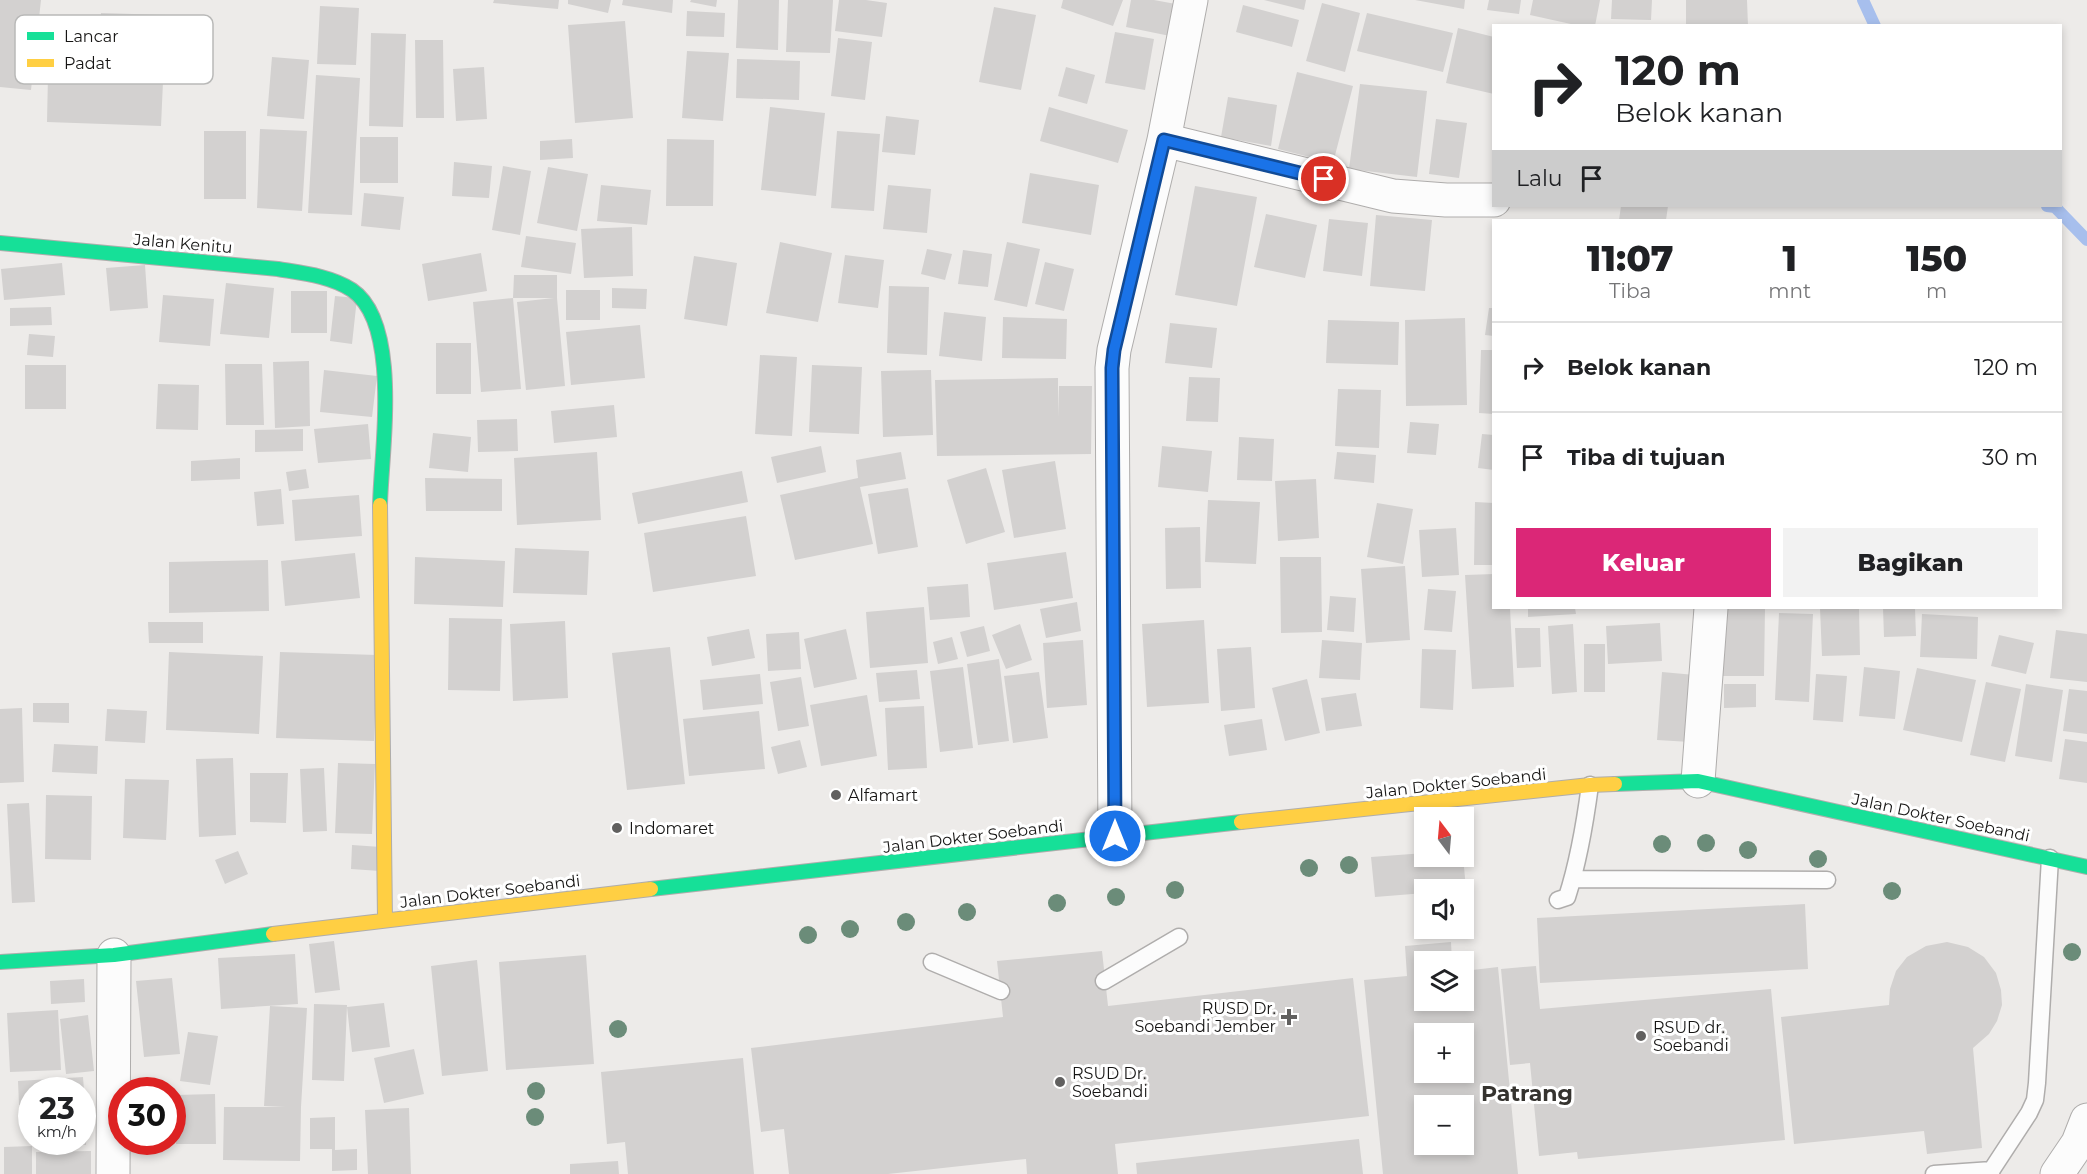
<!DOCTYPE html>
<html lang="id">
<head>
<meta charset="utf-8">
<style>
  :root { --surface:#fff; --page:#f2f2f2; --text:#202124; --muted:#757577; --line:#e0e0e0; --accent:#db2777 }
  body { margin:0; font-family:Montserrat,sans-serif; background:var(--page); color:var(--text); height:100vh; display:flex; flex-direction:column; font-size:22px; white-space:nowrap }
  * { box-sizing:border-box; margin:0 }
  p { font-size:20px; color:var(--muted) }
  .icon { flex:none; width:33px; height:33px; fill:none; stroke:currentColor; stroke-width:2; stroke-linecap:round; stroke-linejoin:round }
  .map { position:relative; flex:1; overflow:hidden }
  .drawer { position:absolute; left:1492px; top:219px; width:570px; height:390px; display:flex; flex-direction:column; background:var(--surface); border-radius:0px; box-shadow:0 3px 9px #0003 }
  .drawer>* { flex:none }
  .guide { position:absolute; left:1492px; top:24px; width:570px; height:183px; border-radius:0px; box-shadow:0 3px 9px #0003; background:#fff; color:var(--text); overflow:hidden }
  .needle { width:39px; rotate:344deg }
  .buttons { position:absolute; left:1414px; top:807px; display:grid; gap:12px }
  .buttons a { display:grid; place-items:center; width:60px; height:60px; border-radius:0px; background:var(--surface); box-shadow:0 3px 9px #0003; font-size:30px }
  .speed { position:absolute; left:18px; top:1077px; display:flex; gap:12px; font-size:30px; font-weight:700; text-align:center }
  .speed>* { display:grid; place-content:center; width:78px; height:78px; border-radius:50%; background:var(--surface); box-shadow:0 3px 9px #0003; line-height:1 }
  .speed small { font-size:15px; font-weight:400 }
  .speed .limit { border:9px solid #d22; background:#fff; color:#111 }
  .pin { position:absolute; display:grid; place-items:center; width:51px; height:51px; color:#fff; margin:-26px; border:3px solid #fff; border-radius:50%; box-shadow:0 2px 6px #0007 }
  .me { position:absolute; width:66px; margin:-33px; rotate:0deg; stroke-linejoin:round; filter:drop-shadow(0 0 4px #0008) }
  .turn { display:flex; align-items:center; gap:21px; height:126px; padding:0 24px; font-size:27px }
  .turn .icon { width:78px; height:78px; stroke-width:2.5 }
  .turn b { display:block; font-size:42px; line-height:51px }
  .then { display:flex; align-items:center; height:57px; padding:0 24px; background:#0003; gap:12px; font-size:22px }
  .eta { display:flex; justify-content:space-evenly; align-items:center; height:102px; text-align:center }
  .eta b { font-size:36px; font-weight:800; line-height:42px }
  .button { display:flex; gap:12px; margin-top:auto; padding:12px 24px }
  .button a { flex:1; height:69px; border-radius:0px; background:var(--accent); color:#fff; font-size:24px; font-weight:800; line-height:69px; text-align:center }
  .button a+a { background:var(--page); color:var(--text) }
  ul { padding:0; list-style:none }
  li { display:flex; align-items:center; gap:18px; height:90px; padding:0 24px; border-top:2px solid var(--line) }
  li div { flex:1 }
  li b { display:block; font-size:22px }
  li em { font-style:normal }
  .map>svg:first-child { display:block }
</style>
</head>
<body>
<div class="map">
<svg width="2087" height="1174" viewBox="0 0 2087 1174">
  <rect width="100%" height="100%" fill="#edebe9"/>
  <g fill="none" stroke-linecap="round" stroke-linejoin="round">
    <!-- stream -->
    <path stroke="#a7bfed" stroke-width="12" d="M1863 0 1875 26
      M2047 206 2055 207 2087 240"/>
  </g>
  <!-- building -->
  <path fill="#d3d1d0" fill-rule="evenodd" d="M0 0H41L31 90 0 87Z
    M494 0H559L558 9 493 3Z
    M568 0H611L608 13 568 4Z
    M623 0H673L672 13 622 5Z
    M691 0H717L716 7 690 2Z
    M738 0H779L778 50 736 48Z
    M788 0H833L830 53 786 52Z
    M839 0H866L887 3 882 37 835 31Z
    M1063 0H1123L1113 26 1061 8Z
    M1131 0H1154L1181 5 1175 37 1126 27Z
    M1264 0H1306L1304 10Z
    M1415 0H1465L1464 9Z
    M1489 0H1521L1519 14 1487 10Z
    M1533 0H1600L1595 26H1580L1530 15Z
    M1612 0H1652L1651 20 1611 19Z
    M1686 0H1747L1748 26H1686Z
    M1322 3 1360 13 1345 72 1306 61Z
    M1243 5 1299 20 1292 47 1236 32Z
    M320 6 359 8 356 65 317 64Z
    M994 7 1036 15 1021 90 979 82Z
    M687 11 725 13 724 37 686 36Z
    M101 13 166 15 161 126 47 122 49 28 99 30V55Z
    M1367 13 1453 33 1443 72 1357 51Z
    M625 21 633 118 575 123 568 25Z
    M1458 28 1494 37V94L1446 83Z
    M1115 32 1154 39 1145 90 1105 83Z
    M371 33 406 34 403 127 369 126Z
    M838 38 872 42 865 100 831 96Z
    M415 40H443L444 118H416Z
    M687 51 729 53 723 121 682 118Z
    M272 57 309 60 304 119 267 116Z
    M737 59 800 61 799 100 736 98Z
    M484 67 487 119 456 121 453 69Z
    M1066 67 1095 75 1087 104 1058 96Z
    M1297 72 1353 86 1333 163 1278 149Z
    M316 75 360 78 352 215 308 213Z
    M1360 84 1427 91 1417 177 1349 169Z
    M1228 97 1277 105 1271 146 1221 137Z
    M770 107 825 113 816 196 761 190Z
    M1049 107 1128 130 1118 163 1040 141Z
    M886 116 919 120 915 155 882 152Z
    M1436 119 1467 123 1459 178 1429 174Z
    M260 129 307 131 302 211 257 208Z
    M204 131H246V199H204Z
    M837 131 880 134 874 211 831 208Z
    M360 137H398V183H360Z
    M572 139 573 158 540 160V141Z
    M667 139 714 140 713 206H666Z
    M454 162 492 166 489 198 452 196Z
    M503 166 531 171 520 235 492 230Z
    M548 167 588 174 577 231 537 223Z
    M1030 173 1099 185 1091 235 1022 223Z
    M601 185 651 190 647 225 597 221Z
    M888 185 931 189 927 233 883 229Z
    M1195 186 1257 197 1237 306 1175 295Z
    M364 193 404 197 400 230 361 226Z
    M1621 206H1668L1666 220H1619Z
    M1266 214 1317 225 1305 278 1254 267Z
    M1376 215 1432 220 1425 291 1370 286Z
    M1329 219 1368 223 1362 276 1323 271Z
    M632 227 633 276 584 278 581 229Z
    M526 236 576 243 571 274 521 267Z
    M780 242 832 253 818 322 766 313Z
    M1007 242 1040 249 1027 307 994 300Z
    M927 249 952 254 945 280 921 274Z
    M963 250 992 254 988 287 958 284Z
    M481 253 487 291 428 301 422 264Z
    M845 255 884 260 878 308 838 303Z
    M694 256 737 263 727 326 684 319Z
    M1045 262 1074 269 1064 311 1035 304Z
    M62 263 65 295 4 300 1 269Z
    M145 265 148 308 110 311 106 268Z
    M514 275H557V298L565 386 526 390 517 302 554 298H513Z
    M226 283 274 288 269 338 220 334Z
    M889 286 929 287 927 355 887 353Z
    M612 288 647 289 646 309 612 308Z
    M566 290H600V320H566Z
    M291 291H327V333H291Z
    M163 295 214 299 210 346 159 342Z
    M335 296 357 298 352 344 330 341Z
    M513 298 521 389 481 392 473 302Z
    M51 307 52 325 10 326V308Z
    M1489 308H1494V336L1485 335Z
    M944 312 986 317 982 361 939 356Z
    M1003 317 1067 319 1066 359 1002 358Z
    M1465 318 1467 405 1406 406 1405 320Z
    M1328 320 1399 322 1398 365 1326 363Z
    M1170 323 1217 328 1212 368 1165 363Z
    M640 325 645 378 571 385 566 332Z
    M29 334 55 336 53 357 27 355Z
    M436 343H471V394H436Z
    M1481 350H1494V414L1479 413Z
    M760 355 797 357 792 436 755 434Z
    M309 361 310 426 275 428 273 362Z
    M225 364H262L264 425H226Z
    M25 365H66V409H25Z
    M812 365 862 367 859 434 809 432Z
    M324 370 377 376 372 417 320 412Z
    M931 370 933 435 883 437 881 371Z
    M1189 377 1220 378 1218 422 1186 421Z
    M1058 378V417L1059 386H1092L1091 454 937 456 935 380Z
    M158 384 199 385 198 430 156 429Z
    M1338 389 1381 390 1379 448 1335 446Z
    M614 405 617 437 554 443 551 411Z
    M517 419 518 451 478 452 477 420Z
    M1410 422 1439 424 1436 455 1407 453Z
    M368 424 371 459 318 463 314 429Z
    M303 429V451L255 452V430Z
    M433 433 471 437 468 472 429 468Z
    M1482 434 1494 435V470L1478 468Z
    M1239 437 1274 439 1272 481 1237 480Z
    M821 446 826 472 777 483 771 457Z
    M1162 446 1212 451 1208 492 1158 487Z
    M597 452 601 520 517 525 514 458Z
    M901 452 906 479 860 487 873 544 795 560 780 495 858 478 856 460Z
    M1337 452 1376 455 1374 483 1334 479Z
    M240 458V479L191 481V461Z
    M1055 461 1066 529 1014 538 1002 470Z
    M986 468 1005 532 966 544 947 480Z
    M306 469 309 488 289 491 286 472Z
    M742 471 748 502 638 524 632 493Z
    M425 478 502 479V511H426Z
    M1316 479 1319 538 1278 541 1275 481Z
    M908 488 918 547 878 554 868 494Z
    M281 489 284 524 257 526 254 492Z
    M359 495 362 536 295 541 292 500Z
    M1208 500 1260 502 1256 564 1205 562Z
    M1475 502 1494 503V565H1474Z
    M1377 503 1413 509 1403 564 1367 557Z
    M746 516 756 576 653 592 644 533Z
    M1200 527 1201 588 1166 589 1165 528Z
    M1456 528 1459 575 1422 577 1419 530Z
    M515 548 589 551 587 595 513 593Z
    M1066 552 1073 598 994 610 987 563Z
    M355 553 360 598 285 606 281 561Z
    M415 557 505 561 503 607 414 604Z
    M1280 557H1321L1322 632 1281 633Z
    M268 560 269 611 169 613V562Z
    M1405 566 1410 640 1366 643 1361 569Z
    M1494 574V608H1510L1514 687 1472 689 1465 575Z
    M968 584 970 617 930 620 927 587Z
    M1428 589 1456 591 1452 632 1424 630Z
    M1330 596 1356 598 1354 632 1327 630Z
    M1077 602 1081 631 1046 638 1040 609Z
    M924 607 928 663 870 668 866 612Z
    M1528 608H1575L1576 614 1528 617Z
    M1718 608H1765L1764 676H1718Z
    M1820 608H1859L1860 655 1822 656Z
    M1883 608H1915L1916 636 1884 637Z
    M1779 613 1813 614 1809 702 1775 700Z
    M1922 614 1978 617 1977 659 1920 657Z
    M449 618 502 619 500 691 448 690Z
    M1204 620 1209 703 1147 707 1142 624Z
    M565 621 568 698 513 701 510 624Z
    M148 622H203V643H149Z
    M1660 623 1662 661 1608 664 1606 626Z
    M1020 624 1032 660 1006 669 992 635Z
    M1573 624 1577 692 1552 694 1548 626Z
    M984 626 990 651 967 657 960 632Z
    M1515 628H1540L1541 667 1517 668Z
    M749 629 755 658 712 666 707 637Z
    M846 629 857 679 814 688 804 639Z
    M2056 630 2087 634V682L2050 678Z
    M799 632 801 669 768 671 766 634Z
    M1999 635 2034 643 2026 674 1991 666Z
    M952 637 958 659 938 664 933 642Z
    M1083 640 1087 705 1047 708 1043 643Z
    M1322 640 1362 643 1360 680 1319 678Z
    M1584 644H1605V692H1584Z
    M670 647 685 784 627 790 612 653Z
    M1251 647 1255 708 1221 711 1217 649Z
    M1422 649 1456 650 1453 710 1420 708Z
    M169 652 263 656 259 734 166 730Z
    M280 652 377 655 374 741 276 738Z
    M999 659 1009 741 978 745 967 664Z
    M963 667 973 748 940 752 930 671Z
    M1864 667 1900 671 1895 719 1859 716Z
    M1917 668 1976 680 1962 742 1903 730Z
    M917 670 920 699 879 702 876 673Z
    M1039 672 1048 738 1013 743 1004 676Z
    M1662 672 1695 675 1690 742 1657 740Z
    M760 674 763 704 703 710 700 680Z
    M1816 674 1847 676 1843 722 1813 720Z
    M801 677 809 726 778 731 770 682Z
    M1307 679 1320 733 1285 741 1272 688Z
    M1986 682 2021 689 2005 762 1970 755Z
    M1724 684H1756V707L1724 708Z
    M2026 684 2063 690 2052 762 2015 756Z
    M2069 689 2087 691V734L2063 731Z
    M1356 693 1362 726 1326 731 1321 698Z
    M867 695 877 756 821 766 810 705Z
    M33 703H69V723L33 722Z
    M924 706 927 768 888 770 885 708Z
    M22 708 24 782 0 783V709Z
    M107 709 147 711 145 743 105 741Z
    M759 711 765 769 689 776 683 719Z
    M1262 719 1267 750 1229 756 1224 725Z
    M2065 739 2087 742V783L2059 779Z
    M800 740 807 767 778 774 771 747Z
    M54 744 98 746 97 774 52 772Z
    M233 758 236 835 199 837 196 759Z
    M338 763 375 764 372 834 335 833Z
    M324 768 327 831 303 832 300 769Z
    M250 773H288L286 823 250 822Z
    M125 779 169 780 166 840 123 838Z
    M46 795 92 796 91 860 45 859Z
    M29 803 35 902 12 903 7 804Z
    M352 845 381 847 380 871 351 869Z
    M238 851 248 874 225 884 215 860Z
    M1425 853V856H1463L1466 889 1425 890V893L1375 897 1371 857Z
    M1805 904 1808 969 1540 983 1537 918Z
    M334 941 340 990 315 993 309 944Z
    M1451 942 1452 962H1425V1000H1464V971L1498 967 1518 1174H1383L1364 980 1407 976 1405 946ZM1425 1034H1464V1072H1425ZM1425 1106H1464V1144H1425Z
    M1947 942 1968 947 1984 957 1996 973 2001 990 2002 1005 1997 1021 1989 1034 1973 1048 1982 1148 1927 1154 1924 1131 1794 1144 1781 1017 1889 1005 1890 989 1896 971 1907 957 1926 946Z
    M1102 951 1108 1006 1353 978 1369 1116 1115 1144 1118 1174H1027L1026 1159 888 1174H789L784 1129 761 1132 751 1048 1003 1017 997 961Z
    M295 954 298 1004 221 1009 218 958Z
    M586 955 594 1064 506 1070 499 962Z
    M477 960 488 1071 442 1076 431 966Z
    M1536 966 1540 1009 1771 989 1785 1140 1578 1159 1577 1152 1539 1156 1530 1063 1510 1065 1501 969Z
    M172 978 180 1054 144 1057 136 981Z
    M84 979 85 1002 51 1004 50 981Z
    M384 1003 390 1047 352 1052 347 1007Z
    M314 1004 347 1005 344 1081 312 1080Z
    M270 1006 307 1008 301 1107 300 1161 223 1160 224 1107H285L264 1106Z
    M58 1010 61 1070 10 1072 7 1013Z
    M88 1015 94 1071 66 1074 60 1019Z
    M188 1032 218 1036 210 1085 180 1081Z
    M414 1049 424 1094 384 1103 374 1058Z
    M743 1058 754 1174H628L625 1142 607 1144 601 1072Z
    M83 1077 84 1090H32V1104L19 1105 18 1081Z
    M215 1094 216 1144H176V1095Z
    M409 1108 411 1174H368L365 1110Z
    M82 1109 88 1110 86 1145 65 1143V1142H82Z
    M335 1117V1150L357 1149V1170L332 1171V1149H310V1118Z
    M1359 1139 1363 1174H1137L1136 1163Z
    M32 1146V1174H4V1147Z
    M91 1151V1174H36V1152Z
    M618 1161 619 1174H570V1164Z"/>
  <g fill="none" stroke-linecap="round" stroke-linejoin="round">
    <defs>
      <path id="lane" d="M1573 879 1827 880
        M1558 900 1567 897C1579 860 1585 823 1590 785
        M932 962 1001 991
        M1104 981 1179 937
        M1934 1174 1992 1170
        M1989 1174 2029 1113 2035 1100 2037 1083 2050 858"/>
      <path id="street" d="M1164 140 1393 196 1446 200H1494
        M1698 781 1711 608
        M1115 836 1112 368 1114 350 1164 140 1191 0
        M113 1174 114 955
        M2057 1174 2078 1143 2087 1120"/>
      <path id="fast" d="M0 243 278 269C302 273 331 276 352 290 402 324 381 453 380 505
        M1615 784 1698 781 2087 867
        M651 889 1241 822
        M0 962 114 955 273 934"/>
      <path id="slow" d="M380 505 385 920
        M1241 822 1590 785 1615 784
        M273 934 651 889"/>
    </defs>
    <!-- lane casing -->
    <use href="#lane" stroke="#afadac" stroke-width="19"/>
    <!-- street casing -->
    <use href="#street" stroke="#afadac" stroke-width="35"/>
    <!-- fast casing -->
    <use href="#fast" stroke="#afadac" stroke-width="16"/>
    <!-- slow casing -->
    <use href="#slow" stroke="#afadac" stroke-width="16"/>
    <!-- lane -->
    <use href="#lane" stroke="#fcfcfc" stroke-width="16"/>
    <!-- street -->
    <use href="#street" stroke="#fcfcfc" stroke-width="33"/>
    <!-- fast -->
    <use href="#fast" stroke="#16e098" stroke-width="14"/>
    <!-- slow -->
    <use href="#slow" stroke="#ffcf43" stroke-width="14"/>
  </g>
  <!-- trees -->
  <g fill="#6b8c79">
    <circle cx="1706" cy="843" r="9"/>
    <circle cx="1662" cy="844" r="9"/>
    <circle cx="1748" cy="850" r="9"/>
    <circle cx="1818" cy="859" r="9"/>
    <circle cx="1349" cy="865" r="9"/>
    <circle cx="1309" cy="868" r="9"/>
    <circle cx="1175" cy="890" r="9"/>
    <circle cx="1892" cy="891" r="9"/>
    <circle cx="1116" cy="897" r="9"/>
    <circle cx="1057" cy="903" r="9"/>
    <circle cx="967" cy="912" r="9"/>
    <circle cx="906" cy="922" r="9"/>
    <circle cx="850" cy="929" r="9"/>
    <circle cx="808" cy="935" r="9"/>
    <circle cx="2072" cy="952" r="9"/>
    <circle cx="618" cy="1029" r="9"/>
    <circle cx="536" cy="1091" r="9"/>
    <circle cx="535" cy="1117" r="9"/>
  </g>
  <g fill="none" stroke-linecap="round" stroke-linejoin="round">
    <defs>
      <path id="route" d="M1115 836 1112 368 1114 350 1164 140 1324 179"/>
    </defs>
    <!-- route casing -->
    <use href="#route" stroke="#114b97" stroke-width="15"/>
    <!-- route -->
    <use href="#route" stroke="#1a73e8" stroke-width="10"/>
  </g>
  <!-- markers -->
  <g fill="#61605f" stroke="#fff" stroke-width="2">
    <circle cx="836" cy="795" r="6"/>
    <circle cx="617" cy="828" r="6"/>
    <path d="M1286 1008h6v6h6v6h-6v6h-6v-6h-6v-6h6z"/>
    <circle cx="1641" cy="1036" r="6"/>
    <circle cx="1060" cy="1082" r="6"/>
  </g>
  <g text-anchor="middle" stroke-width="6" stroke-linejoin="round" paint-order="stroke">
    <!-- street labels -->
    <g font-size="16" fill="#161514" stroke="#fff">
      <text transform="translate(183 243) rotate(5)" y="6">Jalan Kenitu</text>
      <text transform="translate(1456 783) rotate(-6)" y="6">Jalan Dokter Soebandi</text>
      <text transform="translate(1941 817) rotate(12)" y="6">Jalan Dokter Soebandi</text>
      <text transform="translate(973 836) rotate(-7)" y="6">Jalan Dokter Soebandi</text>
      <text transform="translate(490 891) rotate(-7)" y="6">Jalan Dokter Soebandi</text>
    </g>
    <!-- poi labels -->
    <g font-size="16" fill="#161514" stroke="#fff" text-anchor="start">
      <text x="848" y="801">Alfamart</text>
      <text x="629" y="834">Indomaret</text>
      <text x="1276" y="1014" text-anchor="end">RUSD Dr.<tspan x="1276" dy="18">Soebandi Jember</tspan></text>
      <text x="1653" y="1033">RSUD dr.<tspan x="1653" dy="18">Soebandi</tspan></text>
      <text x="1072" y="1079">RSUD Dr.<tspan x="1072" dy="18">Soebandi</tspan></text>
    </g>
    <!-- district labels -->
    <g font-size="22" font-weight="bold" fill="#35332f" stroke="#fff">
      <text x="1527" y="1101">Patrang</text>
    </g>
  </g>
  <!-- legend -->
  <rect x="15" y="15" width="198" height="69" rx="9" fill="#fff" stroke="#b9b9b8" stroke-width="1.5"/>
  <rect x="27" y="32" width="27" height="8" fill="#16e098"/>
  <rect x="27" y="59" width="27" height="8" fill="#ffcf43"/>
  <g font-size="16" fill="#161514">
    <text x="64" y="42">Lancar</text>
    <text x="64" y="69">Padat</text>
  </g>
</svg>
<div class="buttons">
<a><svg class="needle" viewBox="-14 -14 28 28"><path d="M0-13l5 13h-10z" fill="#e53935"/><path d="M0 13l5-13h-10z" fill="#757577"/></svg></a>
<a><svg class="icon" aria-label="sound" viewBox="0 0 24 24"><path d="M4 9h4l5-4v14l-5-4H4zM17 9q2 3 0 6"/></svg></a>
<a><svg class="icon" aria-label="layers" viewBox="0 0 24 24"><path d="M12 4l9 5-9 5-9-5zM3 14l9 5 9-5"/></svg></a>
<a>+</a>
<a>−</a>
</div>
<div class="speed"><div>23<small>km/h</small></div><div class="limit">30</div></div>
<div class="pin" style="left:1324px;top:179px;background:#d93025"><svg class="icon" aria-label="arrive" viewBox="0 0 24 24"><path d="M6 21V4h12l-3 4 3 4H6"/></svg></div>
<svg class="me" style="left:1115px;top:836px" viewBox="-20 -20 40 40"><circle r="17" fill="#1a73e8" stroke="#fff" stroke-width="3"/><path d="M0-11L8 9 0 5-8 9z" fill="#fff"/></svg>
<div class="guide">
<div class="turn"><svg class="icon" aria-label="right" viewBox="0 0 24 24"><path d="M7 20v-9h11M14 6l5 5-5 5"/></svg><div><b>120 m</b>Belok kanan</div></div>
<div class="then">Lalu<svg class="icon" aria-label="arrive" viewBox="0 0 24 24"><path d="M6 21V4h12l-3 4 3 4H6"/></svg></div>
</div>
<section class="drawer">
<div class="eta">
<div><b>11:07</b><p>Tiba</p></div>
<div><b>1</b><p>mnt</p></div>
<div><b>150</b><p>m</p></div>
</div>
<ul>
<li><svg class="icon" aria-label="right" viewBox="0 0 24 24"><path d="M7 20v-9h11M14 6l5 5-5 5"/></svg><div><b>Belok kanan</b></div><em>120 m</em></li>
<li><svg class="icon" aria-label="arrive" viewBox="0 0 24 24"><path d="M6 21V4h12l-3 4 3 4H6"/></svg><div><b>Tiba di tujuan</b></div><em>30 m</em></li>
</ul>
<div class="button"><a>Keluar</a><a>Bagikan</a></div>
</section>
</div>
</body>
</html>
